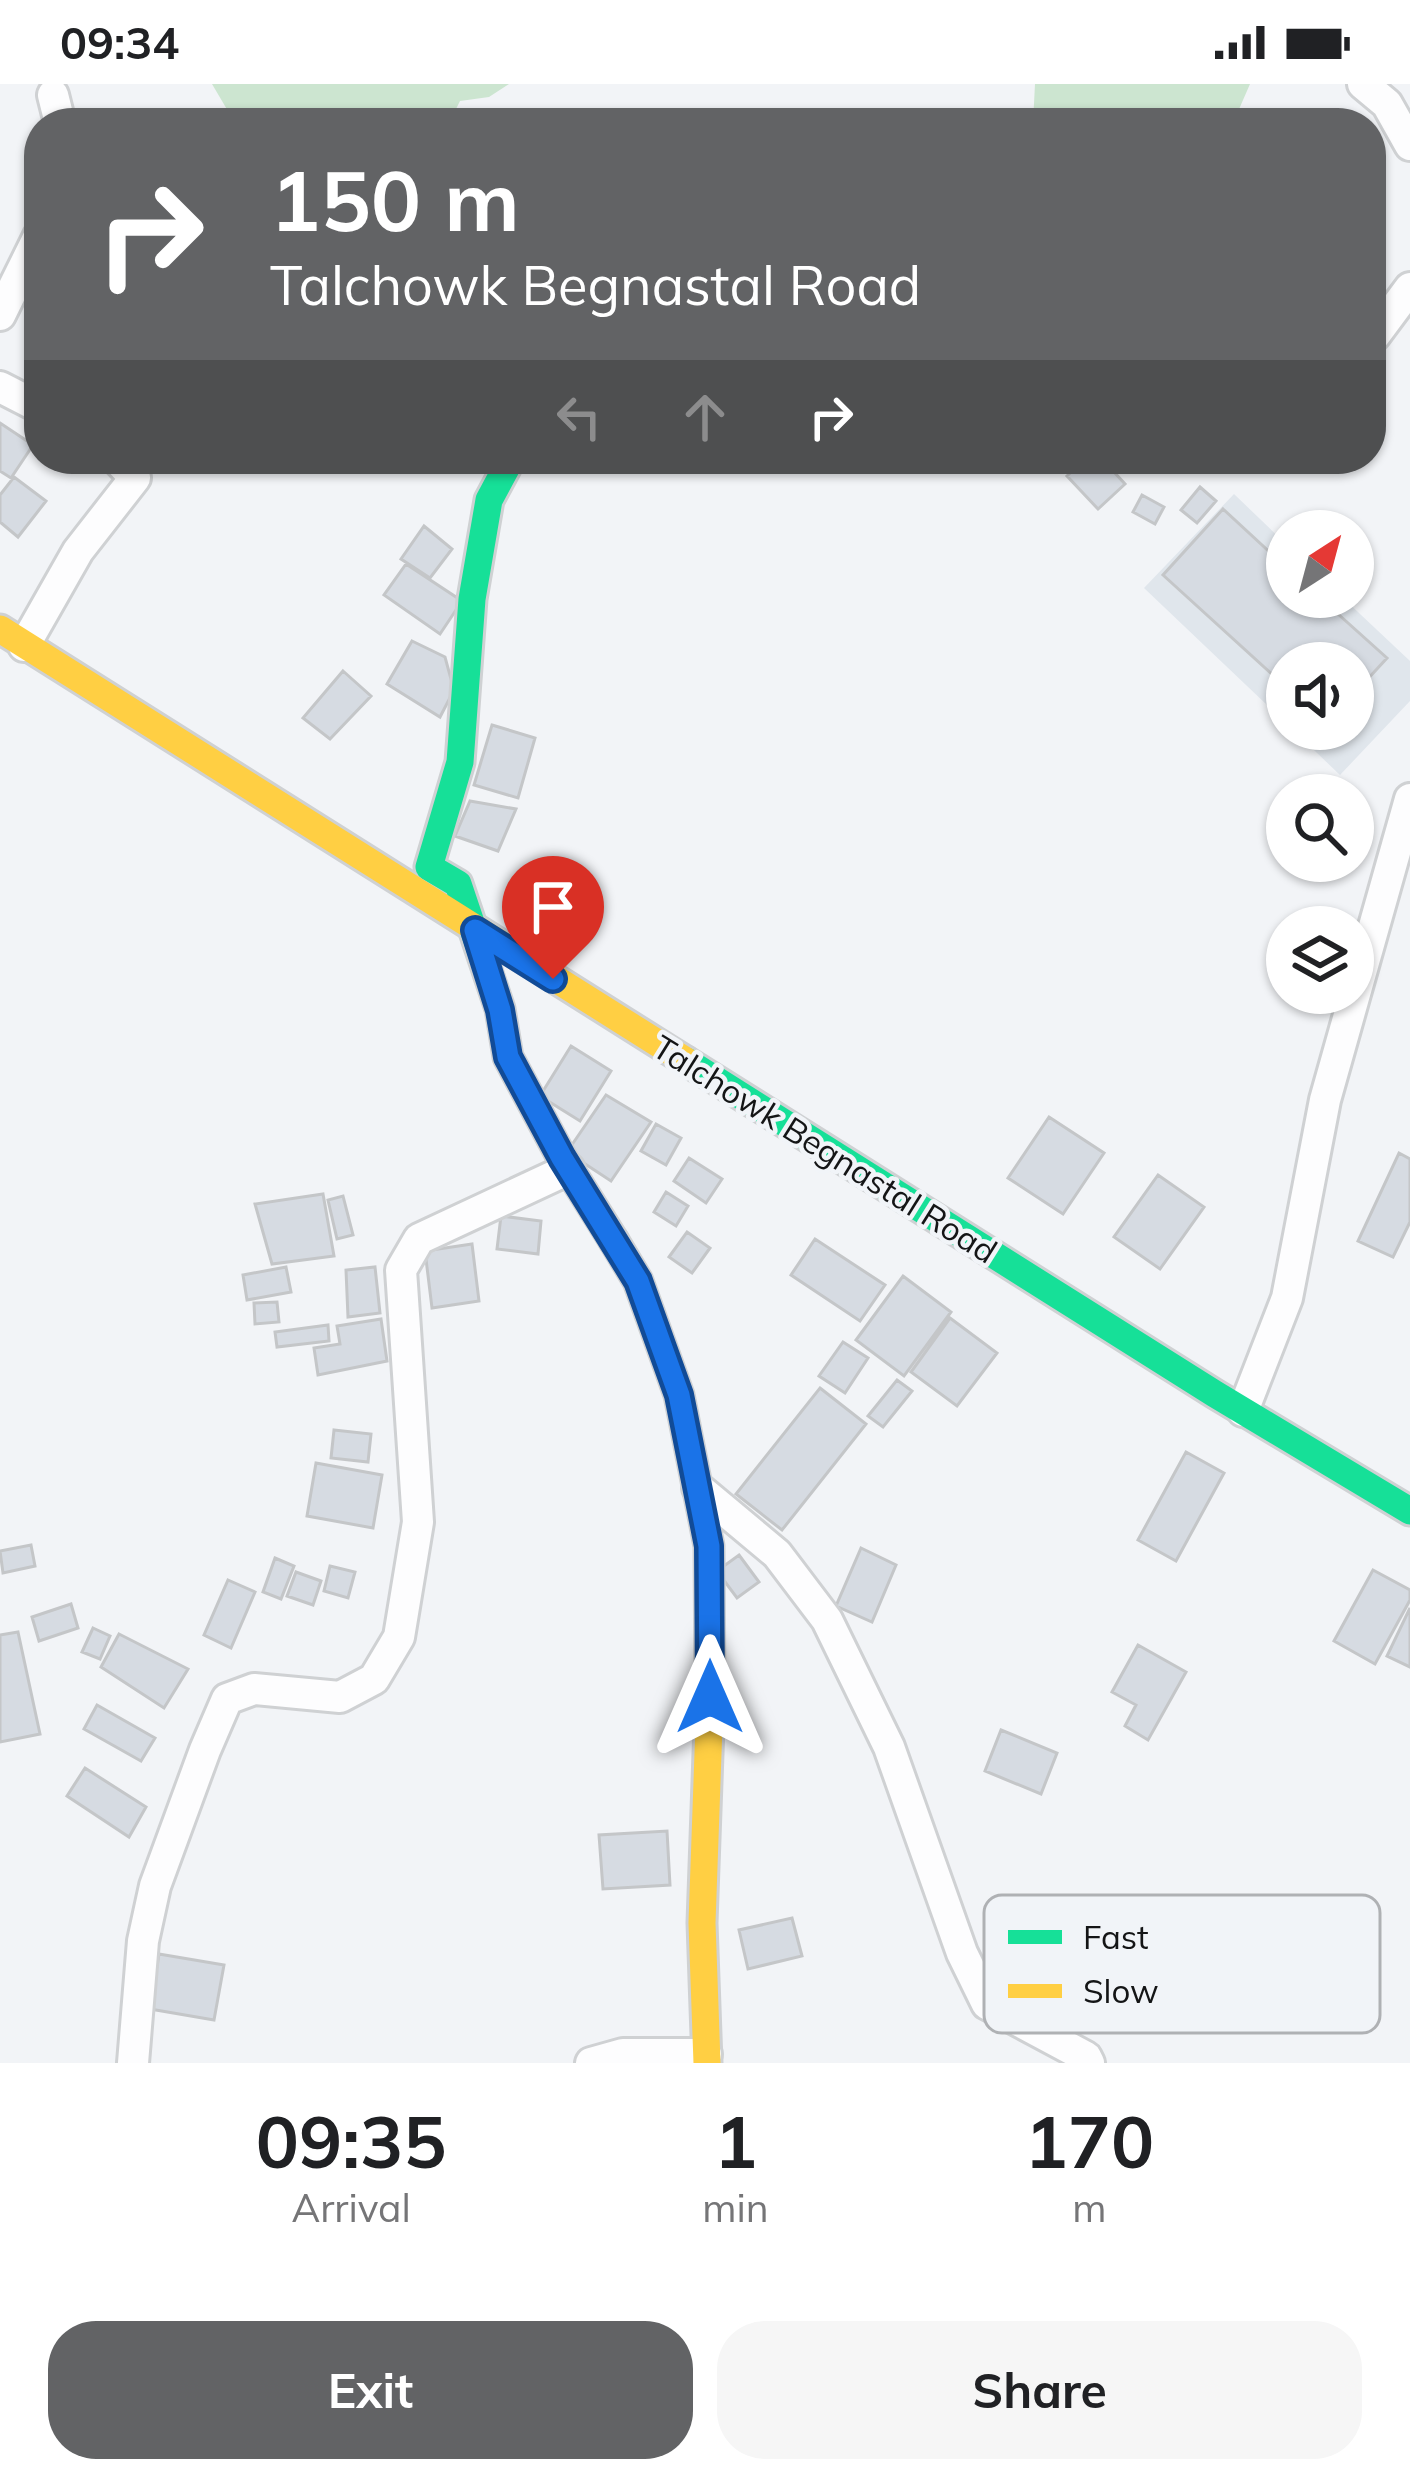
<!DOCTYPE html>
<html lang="en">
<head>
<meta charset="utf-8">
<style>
  :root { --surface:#fff; --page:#f6f6f6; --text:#202124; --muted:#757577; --accent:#626365 }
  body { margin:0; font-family:Mulish,sans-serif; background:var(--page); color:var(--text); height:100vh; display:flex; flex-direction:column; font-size:45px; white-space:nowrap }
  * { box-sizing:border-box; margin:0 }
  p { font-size:39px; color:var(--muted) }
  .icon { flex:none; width:66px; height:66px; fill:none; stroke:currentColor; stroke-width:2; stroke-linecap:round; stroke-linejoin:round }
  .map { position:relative; height:1979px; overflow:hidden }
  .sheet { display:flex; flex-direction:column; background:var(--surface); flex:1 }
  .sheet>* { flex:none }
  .guide { position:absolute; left:24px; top:24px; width:1362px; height:366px; border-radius:48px; box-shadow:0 3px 9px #0004; background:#626365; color:#fff; overflow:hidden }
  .needle { width:78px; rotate:36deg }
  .fabs { position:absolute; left:1266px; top:426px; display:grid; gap:24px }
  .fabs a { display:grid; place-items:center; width:108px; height:108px; border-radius:50%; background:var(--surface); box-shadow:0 3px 9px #0004; font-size:60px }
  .pin { position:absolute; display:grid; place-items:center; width:102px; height:102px; color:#fff; margin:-123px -51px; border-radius:50% 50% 50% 0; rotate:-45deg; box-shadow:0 0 12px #0007 }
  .pin .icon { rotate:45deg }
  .me { position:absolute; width:132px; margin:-66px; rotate:0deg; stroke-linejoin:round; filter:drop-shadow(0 0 9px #0008) }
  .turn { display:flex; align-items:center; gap:42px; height:252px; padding:0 48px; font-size:54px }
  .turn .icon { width:156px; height:156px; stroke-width:2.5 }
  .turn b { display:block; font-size:84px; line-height:102px }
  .lanes { display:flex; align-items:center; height:114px; padding:0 48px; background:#0003; justify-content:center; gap:60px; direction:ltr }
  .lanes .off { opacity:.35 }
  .eta { display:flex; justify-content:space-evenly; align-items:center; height:204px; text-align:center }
  .eta b { font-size:72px; font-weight:700; line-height:84px }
  .action { display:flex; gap:24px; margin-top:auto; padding:24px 48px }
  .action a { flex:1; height:138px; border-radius:48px; background:var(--accent); color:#fff; font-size:48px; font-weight:700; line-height:138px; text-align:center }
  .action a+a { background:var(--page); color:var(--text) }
  .status { display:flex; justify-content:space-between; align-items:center; height:84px; padding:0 60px; background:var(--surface); direction:ltr }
  .status svg { height:33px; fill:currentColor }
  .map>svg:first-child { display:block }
</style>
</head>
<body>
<div class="status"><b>09:34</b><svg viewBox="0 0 49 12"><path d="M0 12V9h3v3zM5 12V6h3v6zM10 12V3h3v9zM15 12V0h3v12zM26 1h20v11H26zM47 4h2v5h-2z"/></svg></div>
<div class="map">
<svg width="1410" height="1979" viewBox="0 0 1410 1979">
  <rect width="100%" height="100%" fill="#f2f4f7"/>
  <!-- built -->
  <path fill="#e0e6ec" d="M1234 410 1287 461V513H1342L1410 577V617L1340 691 1292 645H1353V579H1287V640L1144 504Z"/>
  <!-- green -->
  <path fill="#cce5d0" d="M212 0H509L489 13 460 17 449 39H235Z
    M1035 0H1250L1233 39H1033Z"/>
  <!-- building -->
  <path fill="#d6dbe2" stroke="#c4c6c8" stroke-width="3" d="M0 339 33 361 11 394 0 387Z
    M1085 375H1102L1125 400 1098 425 1067 392Z
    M14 393 46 417 18 453 0 438V411Z
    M1200 403 1216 417 1197 439 1181 426Z
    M1142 411 1164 423 1155 440 1133 428Z
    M1223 425 1287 484V513H1319L1387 574 1353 611V579H1287V604L1163 491Z
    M424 442 452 465 430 494 401 475Z
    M406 480 462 517 440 550 384 511Z
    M412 557 445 573 454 606 440 633 387 600Z
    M343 587 371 612 330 655 303 634Z
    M492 641 535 654 518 714 474 701Z
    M470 717 516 725 498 767 455 752Z
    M571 962 611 987 580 1037 540 1012Z
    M606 1011 651 1038 611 1097 567 1068Z
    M1049 1033 1104 1069 1063 1130 1008 1094Z
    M656 1040 681 1054 666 1081 641 1067Z
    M1399 1069 1410 1075V1138L1393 1173 1358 1157Z
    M689 1074 722 1095 706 1119 674 1097Z
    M1158 1091 1204 1123 1160 1185 1114 1153Z
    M666 1108 688 1122 676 1142 654 1128Z
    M323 1110 334 1172 272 1180 255 1120Z
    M343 1112 353 1151 337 1155 328 1116Z
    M501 1132 541 1137 538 1170 497 1165Z
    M687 1148 710 1164 692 1189 669 1173Z
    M815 1155 885 1201 860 1237 791 1191Z
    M472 1160 479 1217 432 1224 425 1167Z
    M286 1183 291 1208 247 1216 243 1191Z
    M375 1183 380 1229 348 1233 346 1186Z
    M903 1192 951 1228 904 1292 856 1256Z
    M277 1218 279 1238 255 1240 254 1219Z
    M950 1234 997 1269 957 1322 911 1288Z
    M381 1235 387 1277 318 1291 314 1264 340 1260 337 1242Z
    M328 1241 329 1257 277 1263 275 1248Z
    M843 1258 868 1274 845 1309 819 1292Z
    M897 1296 912 1307 883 1343 868 1332Z
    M820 1304 866 1340 782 1446 736 1410Z
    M334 1346 371 1350 368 1378 331 1374Z
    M1186 1368 1224 1389 1176 1477 1138 1456Z
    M316 1379 382 1391 373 1444 307 1432Z
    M31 1461 35 1482 3 1489 0 1467Z
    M861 1464 896 1481 872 1538 836 1522Z
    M739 1471 759 1498 737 1514 717 1487Z
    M275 1474 294 1482 281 1515 263 1508Z
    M330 1482 355 1488 348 1514 324 1507Z
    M1373 1486 1410 1506V1516L1375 1580 1334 1557Z
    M296 1488 321 1497 313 1521 287 1512Z
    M228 1496 255 1508 231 1564 204 1551Z
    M71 1520 78 1544 39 1557 32 1533Z
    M1410 1524V1583L1387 1572Z
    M93 1544 110 1552 100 1575 82 1568Z
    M18 1548 40 1650 0 1658V1551Z
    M119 1550 188 1585 164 1624 101 1583Z
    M1138 1561 1186 1588 1148 1656 1125 1642 1136 1621 1112 1608Z
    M97 1621 155 1654 141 1677 84 1645Z
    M1001 1646 1057 1669 1041 1710 985 1687Z
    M85 1684 146 1723 129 1753 67 1712Z
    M667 1747 670 1801 603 1805 599 1751Z
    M792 1834 802 1872 748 1885 739 1846Z
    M159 1870 224 1881 214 1936 150 1925Z"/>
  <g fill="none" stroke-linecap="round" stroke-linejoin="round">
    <defs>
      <path id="street" d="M1363 0 1387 20 1410 61
        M53 11 60 39
        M0 231 39 152
        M1371 251H1375L1410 204
        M0 303 39 323
        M24 562 78 467 135 394 117 375
        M1243 1327 1287 1214 1325 1016 1410 715
        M698 1404 777 1470 827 1536 889 1663 962 1869 987 1920 1086 1973 1089 1979
        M133 1979 143 1857 155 1802 205 1666 227 1615 254 1605 340 1613 374 1595 399 1553 418 1438 401 1186 419 1155 569 1085
        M591 1979 623 1970H706"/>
      <path id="fast" d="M511 375 489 416 472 515 460 678 429 783 458 800 500 925 508 973 562 1074 614 1157
        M686 977 1215 1310 1410 1427"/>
      <path id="slow" d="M0 545 686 977
        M614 1157 638 1197 679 1311 709 1462 710 1613 702 1839 707 1979"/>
    </defs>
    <!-- street casing -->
    <use href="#street" stroke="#cfd1d3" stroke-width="36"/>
    <!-- fast casing -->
    <use href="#fast" stroke="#cfd1d3" stroke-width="33"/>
    <!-- slow casing -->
    <use href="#slow" stroke="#cfd1d3" stroke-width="33"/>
    <!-- street -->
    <use href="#street" stroke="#fdfdfe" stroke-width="30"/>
    <!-- fast -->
    <use href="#fast" stroke="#16e098" stroke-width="27"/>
    <!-- slow -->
    <use href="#slow" stroke="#ffcf43" stroke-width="27"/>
  </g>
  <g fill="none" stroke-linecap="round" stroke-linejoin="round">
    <defs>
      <path id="route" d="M553 895 475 846 500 926 508 973 562 1074 638 1197 679 1311 709 1462 710 1613"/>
    </defs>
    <!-- route casing -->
    <use href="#route" stroke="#114b97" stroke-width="30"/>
    <!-- route -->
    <use href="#route" stroke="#1a73e8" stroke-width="21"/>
  </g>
  <g text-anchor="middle" stroke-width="9" stroke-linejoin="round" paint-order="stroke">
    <!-- street labels -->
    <g font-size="33" fill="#141516" stroke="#f1f4f8">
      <text transform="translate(825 1065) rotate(32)" y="12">Talchowk Begnastal Road</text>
    </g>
  </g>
  <!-- legend -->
  <rect x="984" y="1811" width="396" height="138" rx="18" fill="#f1f4f8" stroke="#afb1b4" stroke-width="3"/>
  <rect x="1008" y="1846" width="54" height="14" fill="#16e098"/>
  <rect x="1008" y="1900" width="54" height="14" fill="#ffcf43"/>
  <g font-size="33" fill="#141516">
    <text x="1083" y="1865">Fast</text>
    <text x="1083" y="1919">Slow</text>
  </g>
</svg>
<div class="fabs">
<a><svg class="needle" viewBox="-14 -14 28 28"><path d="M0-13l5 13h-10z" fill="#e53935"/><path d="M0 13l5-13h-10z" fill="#757577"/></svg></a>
<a><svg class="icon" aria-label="sound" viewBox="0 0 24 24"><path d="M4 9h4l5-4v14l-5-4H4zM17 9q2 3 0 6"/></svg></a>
<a><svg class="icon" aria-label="search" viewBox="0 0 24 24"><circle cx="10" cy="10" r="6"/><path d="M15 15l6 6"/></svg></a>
<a><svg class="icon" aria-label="layers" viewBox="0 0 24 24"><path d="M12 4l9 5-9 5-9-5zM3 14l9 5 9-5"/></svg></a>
</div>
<div class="pin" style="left:553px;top:895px;background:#d93025"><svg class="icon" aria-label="arrive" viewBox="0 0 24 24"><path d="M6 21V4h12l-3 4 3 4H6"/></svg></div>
<svg class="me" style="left:710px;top:1613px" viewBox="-20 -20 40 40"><path d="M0-17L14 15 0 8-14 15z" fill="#1a73e8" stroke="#fff" stroke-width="4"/></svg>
<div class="guide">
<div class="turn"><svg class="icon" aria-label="right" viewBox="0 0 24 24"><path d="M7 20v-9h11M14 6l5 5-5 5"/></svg><div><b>150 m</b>Talchowk Begnastal Road</div></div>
<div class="lanes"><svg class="icon off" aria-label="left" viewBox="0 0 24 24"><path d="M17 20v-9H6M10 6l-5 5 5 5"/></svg><svg class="icon off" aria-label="ahead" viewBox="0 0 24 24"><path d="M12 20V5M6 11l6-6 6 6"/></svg><svg class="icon" aria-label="right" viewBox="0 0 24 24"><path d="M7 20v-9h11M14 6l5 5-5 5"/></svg></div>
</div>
</div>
<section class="sheet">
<div class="eta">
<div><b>09:35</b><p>Arrival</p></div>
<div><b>1</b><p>min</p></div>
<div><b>170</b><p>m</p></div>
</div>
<div class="action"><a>Exit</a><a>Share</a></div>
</section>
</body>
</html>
